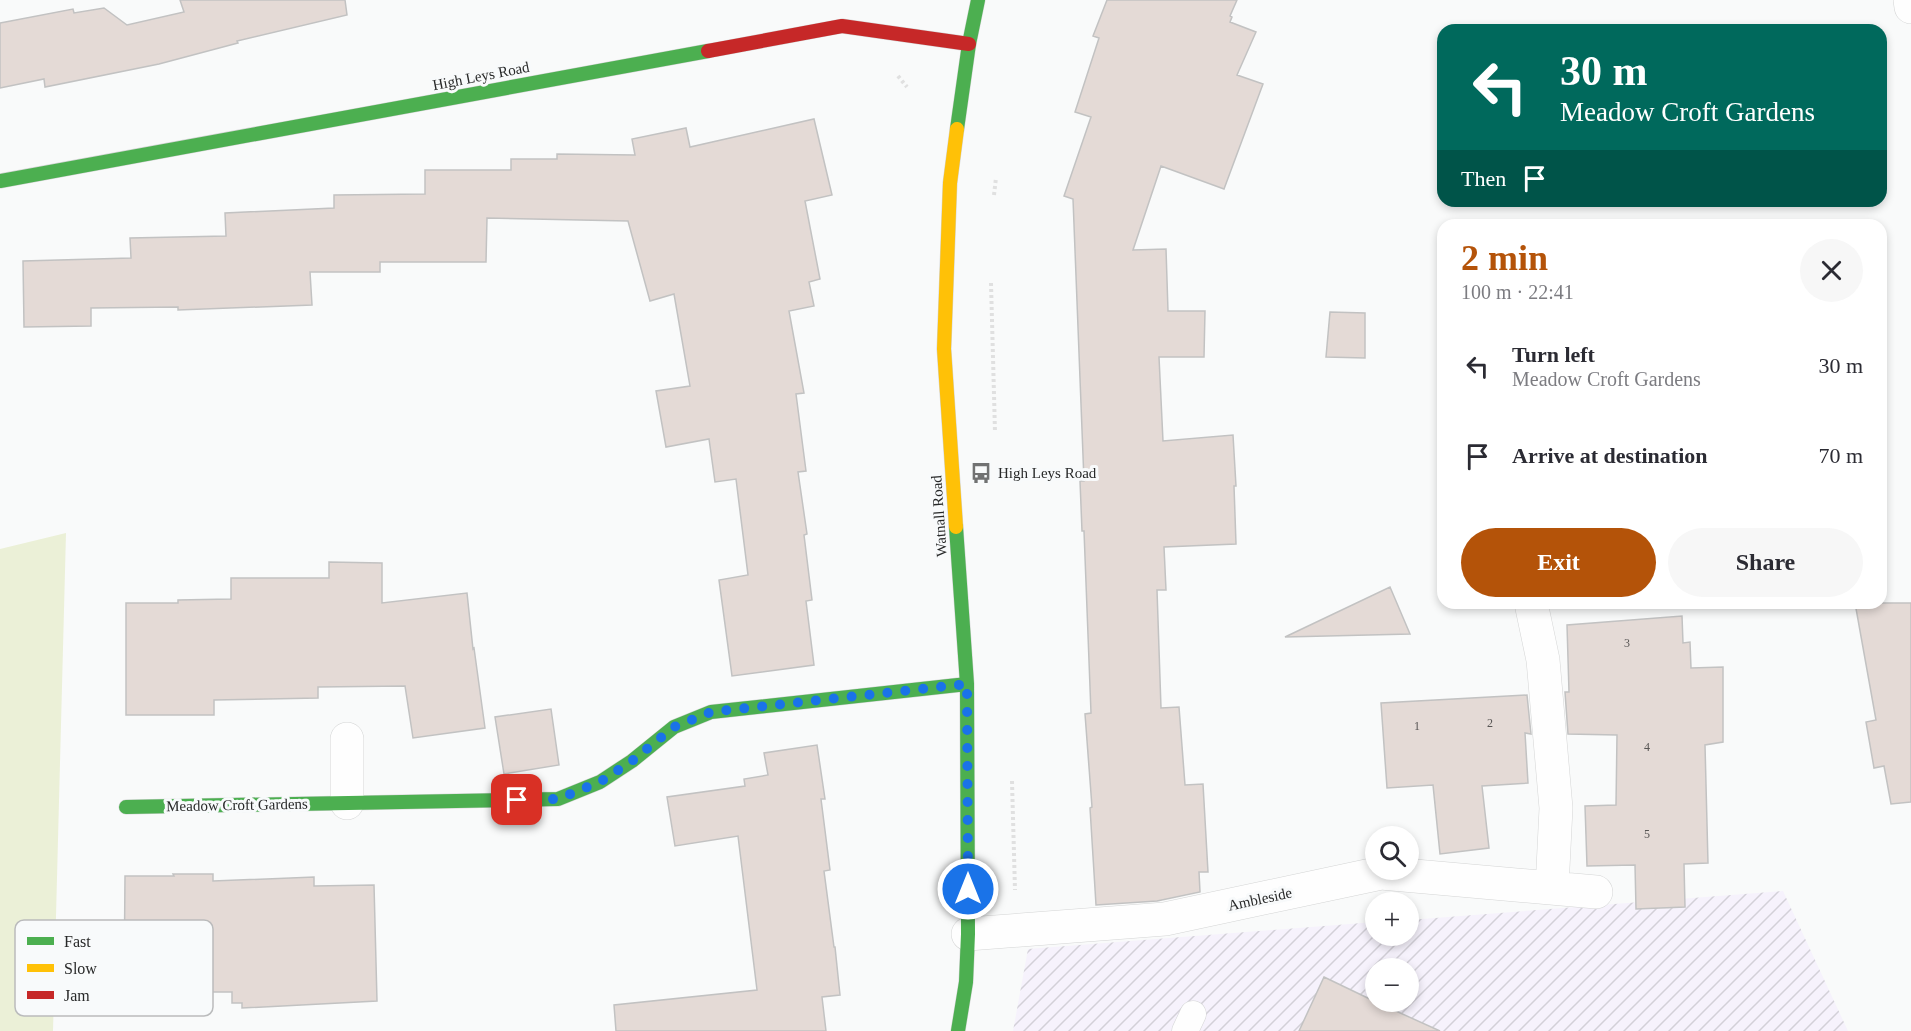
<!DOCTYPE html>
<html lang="en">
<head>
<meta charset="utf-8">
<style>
  :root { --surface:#fff; --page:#f7f7f7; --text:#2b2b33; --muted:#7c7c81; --accent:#b45309 }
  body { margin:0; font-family:"Times New Roman",serif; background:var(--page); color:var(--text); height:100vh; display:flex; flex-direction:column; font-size:22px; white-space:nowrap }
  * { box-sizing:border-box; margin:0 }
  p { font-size:20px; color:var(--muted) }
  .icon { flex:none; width:33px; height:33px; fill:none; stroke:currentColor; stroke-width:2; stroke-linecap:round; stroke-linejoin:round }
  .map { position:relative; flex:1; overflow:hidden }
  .sheet { position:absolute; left:1437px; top:219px; width:450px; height:390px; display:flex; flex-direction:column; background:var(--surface); border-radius:18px; box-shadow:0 3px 9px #0003 }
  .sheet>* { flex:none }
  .guide { position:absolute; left:1437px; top:24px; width:450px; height:183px; border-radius:18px; box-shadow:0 3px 9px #0003; background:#00695c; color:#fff; overflow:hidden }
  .tools { position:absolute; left:1365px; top:826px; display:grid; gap:12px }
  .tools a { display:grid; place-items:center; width:54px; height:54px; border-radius:50%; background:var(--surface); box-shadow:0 3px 9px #0003; font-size:30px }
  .pin { position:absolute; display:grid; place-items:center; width:51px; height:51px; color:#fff; margin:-26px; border-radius:12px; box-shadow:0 3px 9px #0006 }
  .me { position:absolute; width:66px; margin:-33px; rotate:0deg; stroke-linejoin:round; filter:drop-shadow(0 0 4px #0008) }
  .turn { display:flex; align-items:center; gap:21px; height:126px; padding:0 24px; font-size:27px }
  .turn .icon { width:78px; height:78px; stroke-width:2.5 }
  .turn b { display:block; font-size:42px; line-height:51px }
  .then { display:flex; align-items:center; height:57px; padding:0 24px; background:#0003; gap:12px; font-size:22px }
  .round { display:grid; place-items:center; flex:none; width:63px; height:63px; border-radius:32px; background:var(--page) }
  .head { display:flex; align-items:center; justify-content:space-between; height:102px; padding:0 24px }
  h1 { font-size:36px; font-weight:700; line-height:45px; color:var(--accent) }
  .primary-button { display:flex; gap:12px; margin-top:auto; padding:12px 24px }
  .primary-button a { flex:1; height:69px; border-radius:36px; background:var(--accent); color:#fff; font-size:24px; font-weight:700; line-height:69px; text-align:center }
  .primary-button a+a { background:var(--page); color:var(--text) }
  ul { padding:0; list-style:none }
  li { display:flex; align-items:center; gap:18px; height:90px; padding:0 24px }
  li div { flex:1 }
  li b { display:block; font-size:22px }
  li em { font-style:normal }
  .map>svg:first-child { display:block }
</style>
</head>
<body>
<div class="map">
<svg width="1911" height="1031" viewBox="0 0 1911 1031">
  <defs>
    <pattern id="industrial-furrows" width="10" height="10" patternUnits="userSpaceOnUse" patternTransform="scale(1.5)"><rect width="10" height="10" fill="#f6f2fc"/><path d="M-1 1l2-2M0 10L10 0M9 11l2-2" fill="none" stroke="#d3d0d8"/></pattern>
  </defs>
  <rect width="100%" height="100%" fill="#f9fafa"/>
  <!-- industrial -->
  <path fill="url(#industrial-furrows)" fill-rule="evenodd" d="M1783 891 1848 1031H1013L1028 949 1375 922 1376 936H1408L1409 920ZM1376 969H1408V1002H1376Z"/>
  <!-- grass -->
  <path fill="#ebf0d7" d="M66 533 53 1031H0V549Z"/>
  <!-- building -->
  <path fill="#e4dad6" stroke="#c2c2c2" stroke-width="1.5" d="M180 0H345L347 15 237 41 238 43 159 64 45 87 44 79 0 88V23L73 9 74 13 104 8 127 25 184 12Z
    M1107 0H1237L1230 16 1232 17 1230 22 1256 32 1237 75 1263 84 1224 189 1161 166 1133 250 1166 249 1168 311H1205L1204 357H1159L1163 441 1233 435 1236 486H1234L1236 544 1164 547 1166 590H1157L1161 708 1179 707 1185 785 1203 784 1208 872H1199L1200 892 1157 901 1096 905 1090 808 1092 807 1085 714 1091 713 1084 531H1082L1080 481H1084L1073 199 1064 196 1091 117 1075 112 1099 38 1093 36Z
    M814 119 832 195 805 201 820 279 809 282 814 306 789 311 804 393 796 394 806 471 798 472 807 534 804 535 812 600 806 601 814 665 732 676 719 580 748 575 736 479 715 482 709 439 666 447 656 391 690 386 674 294 650 301 628 221 487 218 486 262H380V272H310L312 305 178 310V307L91 308V326L24 327 23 261 131 258 130 238 226 236 225 213 334 208V195L425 194V170H511V159H557V154L635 155 632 139 686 128 690 147Z
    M1330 312 1365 313V358L1326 357Z
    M329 562 382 563V603L467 593 473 649 474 648 485 728 413 738 405 686 318 687V698L214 700V715H126V603H178V600L231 599V578H329Z
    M1390 587 1410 634 1285 637Z
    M1855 603H1911V802L1891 804 1884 766 1874 768 1866 722 1876 720Z
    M1682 616 1683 643 1690 642 1691 668 1723 667V742L1705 745 1708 863 1684 864 1685 907 1636 909 1635 865 1587 866 1585 806 1616 805 1617 735 1568 734 1565 692H1569L1567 625Z
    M1527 695 1531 734 1525 733 1528 783 1482 786 1489 848 1440 854 1433 785 1387 788 1381 703Z
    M551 709 559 765 504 774 495 717Z
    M817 745 825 799H821L830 870 824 871 834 947H835L840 995 822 997 826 1031H616L614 1005 757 990 738 836 675 846 667 797 745 786 744 779 768 775 764 753Z
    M173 874H213V881L314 877V886L374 885 377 1001 242 1008V1003H232V992H124L125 876H174Z
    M1324 977 1376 1002 1440 1031H1299Z"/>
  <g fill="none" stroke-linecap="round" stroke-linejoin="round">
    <defs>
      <path id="lane" d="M1185 1031 1193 1014"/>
      <path id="street" d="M1910 0 1911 7
        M1531 603 1543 660 1556 808 1552 888
        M347 739V803
        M968 934 1165 919 1381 873 1596 892"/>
      <path id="fast" d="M957 129 969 44 978 0
        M0 181 708 51
        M956 527 967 684 968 934 966 982 958 1031
        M126 807 558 799 600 782 632 761 674 727 711 712 967 684"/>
      <path id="slow" d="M956 527 944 349 950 183 957 129"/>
      <path id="jam" d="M708 51 842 26 969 44"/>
    </defs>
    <!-- lane casing -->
    <use href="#lane" stroke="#d4d5d5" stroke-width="27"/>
    <!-- street casing -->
    <use href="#street" stroke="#d4d5d5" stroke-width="34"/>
    <!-- fast casing -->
    <use href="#fast" stroke="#d4d5d5" stroke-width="15"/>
    <!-- slow casing -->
    <use href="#slow" stroke="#d4d5d5" stroke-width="15"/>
    <!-- jam casing -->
    <use href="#jam" stroke="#d4d5d5" stroke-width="15"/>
    <!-- path -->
    <path stroke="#e0e0e0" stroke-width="4" stroke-dasharray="3 3" stroke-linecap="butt" d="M898 76 907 87
      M994 195 996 178
      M991 283 995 432
      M1012 781 1015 890"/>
    <!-- lane -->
    <use href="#lane" stroke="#fefefe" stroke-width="26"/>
    <!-- street -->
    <use href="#street" stroke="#fefefe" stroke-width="33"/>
    <!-- fast -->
    <use href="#fast" stroke="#4caf50" stroke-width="14"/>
    <!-- slow -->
    <use href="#slow" stroke="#ffc107" stroke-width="14"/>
    <!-- jam -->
    <use href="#jam" stroke="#c62828" stroke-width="14"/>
  </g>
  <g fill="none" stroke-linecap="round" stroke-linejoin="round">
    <!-- route -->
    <path stroke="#1a73e8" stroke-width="10" stroke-dasharray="0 18" d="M517 800 558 799 600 782 632 761 674 727 711 712 967 684 968 889"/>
  </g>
  <!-- icons -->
  <defs>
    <symbol id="bus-bare" viewBox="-9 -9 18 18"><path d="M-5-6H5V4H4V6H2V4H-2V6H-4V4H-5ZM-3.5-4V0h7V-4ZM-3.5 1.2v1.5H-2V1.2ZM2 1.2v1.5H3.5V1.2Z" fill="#717272" stroke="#f8fafb" stroke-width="2.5" paint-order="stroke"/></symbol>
  </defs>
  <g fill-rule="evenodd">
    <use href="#bus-bare" x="966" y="458" width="30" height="30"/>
  </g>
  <g text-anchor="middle" stroke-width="6" stroke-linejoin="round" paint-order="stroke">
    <!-- number labels -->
    <g font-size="12" fill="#575554">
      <text x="1627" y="647">3</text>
      <text x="1490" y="727">2</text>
      <text x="1417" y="730">1</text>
      <text x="1647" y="751">4</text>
      <text x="1647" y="838">5</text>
    </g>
    <!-- street labels -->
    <g font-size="15" fill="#282929" stroke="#f8fafb">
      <text transform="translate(481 76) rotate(-11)" y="5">High Leys Road</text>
      <text transform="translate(939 516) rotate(-94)" y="5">Watnall Road</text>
      <text transform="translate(237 805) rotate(-1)" y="5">Meadow Croft Gardens</text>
      <text transform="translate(1260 899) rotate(-12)" y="5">Ambleside</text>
    </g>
    <!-- poi labels -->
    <g font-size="15" fill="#282929" stroke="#f8fafb" text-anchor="start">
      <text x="998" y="478">High Leys Road</text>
    </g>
  </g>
  <!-- legend -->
  <rect x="15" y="920" width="198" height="96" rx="9" fill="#f8fafb" stroke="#babbbc" stroke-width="1.5"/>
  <rect x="27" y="937" width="27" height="8" fill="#4caf50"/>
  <rect x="27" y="964" width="27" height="8" fill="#ffc107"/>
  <rect x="27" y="991" width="27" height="8" fill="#c62828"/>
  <g font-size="16" fill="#282929">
    <text x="64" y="947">Fast</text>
    <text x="64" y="974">Slow</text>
    <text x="64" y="1001">Jam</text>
  </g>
</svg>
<div class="tools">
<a><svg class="icon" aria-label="search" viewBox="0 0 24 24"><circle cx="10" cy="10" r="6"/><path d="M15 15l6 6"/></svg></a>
<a>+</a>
<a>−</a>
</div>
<div class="pin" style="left:517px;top:800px;background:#d93025"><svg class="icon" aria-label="arrive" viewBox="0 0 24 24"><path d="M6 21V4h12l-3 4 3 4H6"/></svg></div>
<svg class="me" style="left:968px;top:889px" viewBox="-20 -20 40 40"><circle r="17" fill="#1a73e8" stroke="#fff" stroke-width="3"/><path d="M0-11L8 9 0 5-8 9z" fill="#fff"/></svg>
<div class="guide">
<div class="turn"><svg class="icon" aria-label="left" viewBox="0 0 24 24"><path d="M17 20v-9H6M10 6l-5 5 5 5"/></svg><div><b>30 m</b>Meadow Croft Gardens</div></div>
<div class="then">Then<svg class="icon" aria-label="arrive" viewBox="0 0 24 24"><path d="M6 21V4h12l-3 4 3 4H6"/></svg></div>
</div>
<section class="sheet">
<div class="head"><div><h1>2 min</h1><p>100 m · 22:41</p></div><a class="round"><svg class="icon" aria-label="close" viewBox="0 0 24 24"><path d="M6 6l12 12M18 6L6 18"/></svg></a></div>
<ul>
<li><svg class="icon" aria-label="left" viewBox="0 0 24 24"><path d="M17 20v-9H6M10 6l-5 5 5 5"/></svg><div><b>Turn left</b><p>Meadow Croft Gardens</p></div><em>30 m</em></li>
<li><svg class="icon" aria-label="arrive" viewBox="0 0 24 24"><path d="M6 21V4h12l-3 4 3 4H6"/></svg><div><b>Arrive at destination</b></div><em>70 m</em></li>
</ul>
<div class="primary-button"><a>Exit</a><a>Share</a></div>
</section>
</div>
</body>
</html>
